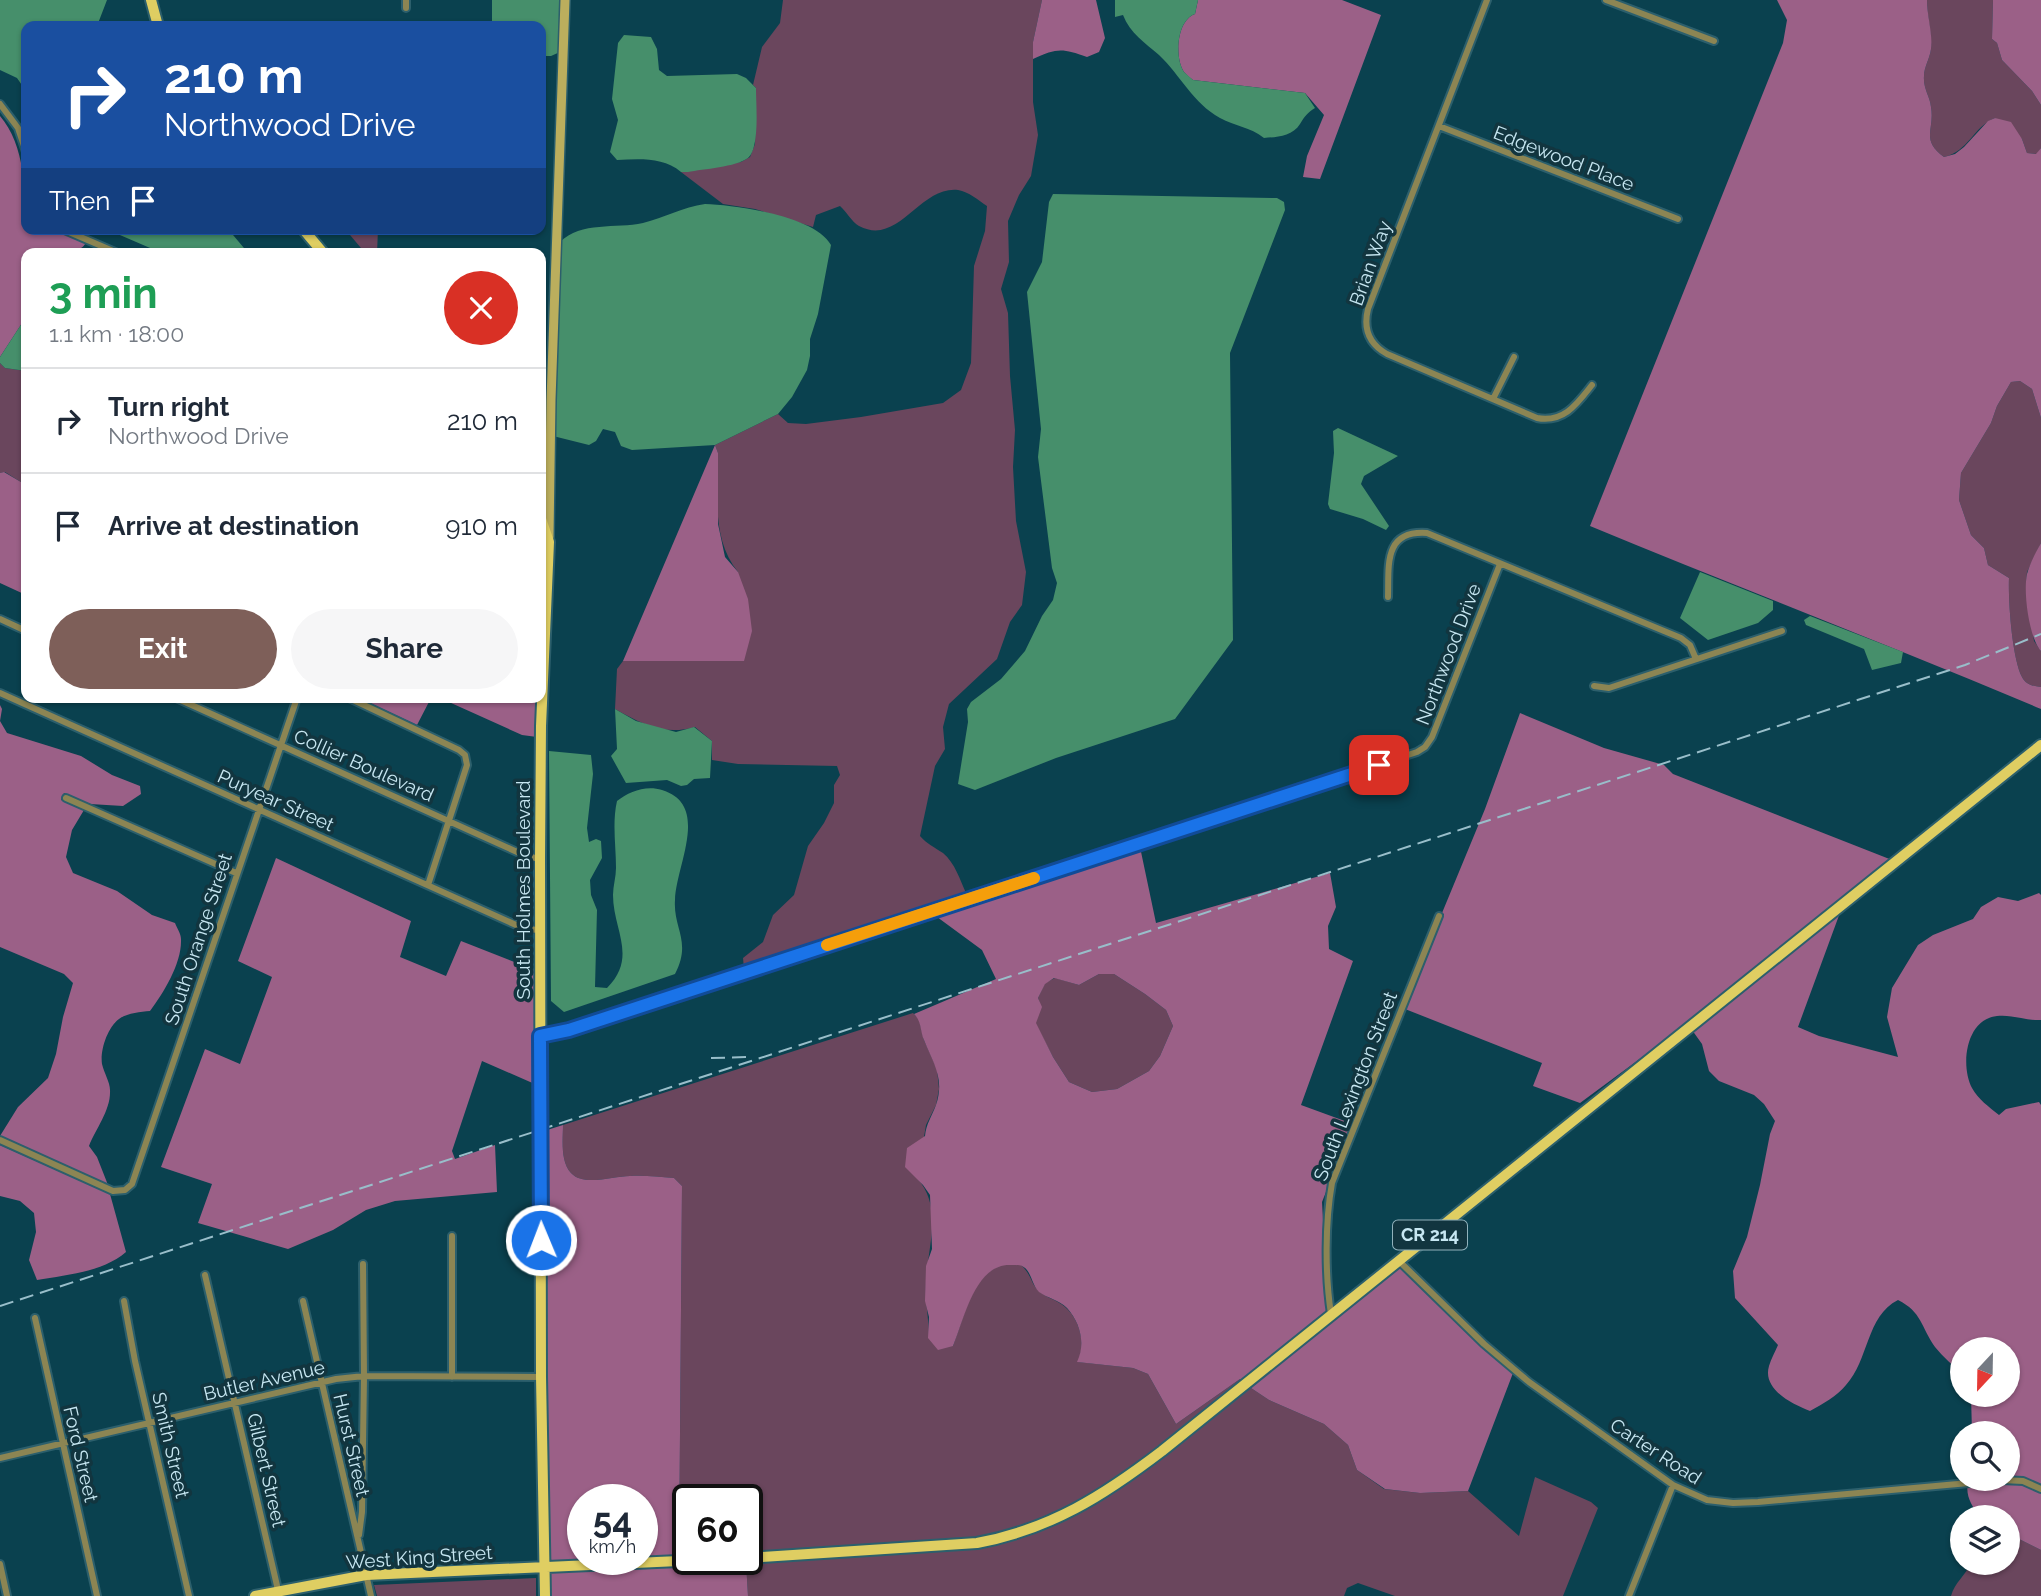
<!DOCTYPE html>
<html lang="en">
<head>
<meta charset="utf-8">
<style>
  :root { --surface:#fff; --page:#f6f6f7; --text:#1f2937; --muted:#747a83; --line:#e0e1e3; --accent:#7e5f59 }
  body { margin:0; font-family:Raleway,sans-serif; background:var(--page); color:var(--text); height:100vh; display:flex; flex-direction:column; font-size:26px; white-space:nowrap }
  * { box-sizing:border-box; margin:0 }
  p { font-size:23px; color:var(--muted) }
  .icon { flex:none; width:38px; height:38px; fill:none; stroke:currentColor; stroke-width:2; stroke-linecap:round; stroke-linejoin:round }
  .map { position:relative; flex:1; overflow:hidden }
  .side { position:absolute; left:21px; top:248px; width:525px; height:455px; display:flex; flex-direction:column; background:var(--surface); border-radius:14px; box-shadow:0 2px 5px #0004 }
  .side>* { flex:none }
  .banner { position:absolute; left:21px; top:21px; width:525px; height:214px; border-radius:14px; box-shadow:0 2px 5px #0004; background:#1a4fa0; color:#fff; overflow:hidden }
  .needle { width:46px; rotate:202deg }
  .fabs { position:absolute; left:1950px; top:1337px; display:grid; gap:14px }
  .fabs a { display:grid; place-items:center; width:70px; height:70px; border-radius:50%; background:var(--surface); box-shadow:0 2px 5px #0004; font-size:35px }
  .speed { position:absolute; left:567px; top:1484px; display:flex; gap:14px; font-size:35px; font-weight:700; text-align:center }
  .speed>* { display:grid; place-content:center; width:91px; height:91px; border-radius:50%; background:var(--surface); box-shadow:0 2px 5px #0004; line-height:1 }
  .speed small { font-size:18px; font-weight:400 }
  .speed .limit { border:4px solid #111; border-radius:10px; background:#fff; color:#111 }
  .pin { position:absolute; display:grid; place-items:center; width:60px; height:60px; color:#fff; margin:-30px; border-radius:14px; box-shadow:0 4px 10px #0006 }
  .me { position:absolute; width:77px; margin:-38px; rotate:359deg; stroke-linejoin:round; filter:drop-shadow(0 0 5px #0008) }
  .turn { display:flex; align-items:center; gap:24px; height:147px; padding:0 28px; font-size:32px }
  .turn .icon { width:91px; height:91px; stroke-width:2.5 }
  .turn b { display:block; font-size:49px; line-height:60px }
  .then { display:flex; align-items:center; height:66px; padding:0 28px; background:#0003; gap:14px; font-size:26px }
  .round { display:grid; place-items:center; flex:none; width:74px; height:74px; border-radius:37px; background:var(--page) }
  .head { display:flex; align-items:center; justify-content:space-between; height:119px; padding:0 28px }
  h1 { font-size:42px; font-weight:700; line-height:52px; color:#1e9e55 }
  .action { display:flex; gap:14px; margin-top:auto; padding:14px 28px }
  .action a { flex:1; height:80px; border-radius:42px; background:var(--accent); color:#fff; font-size:28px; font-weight:700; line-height:80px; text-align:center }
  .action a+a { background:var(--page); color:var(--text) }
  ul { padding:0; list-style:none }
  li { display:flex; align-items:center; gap:21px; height:105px; padding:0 28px; border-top:2px solid var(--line) }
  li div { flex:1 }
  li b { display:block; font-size:26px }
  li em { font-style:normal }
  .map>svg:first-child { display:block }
</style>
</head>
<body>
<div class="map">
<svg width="2041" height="1596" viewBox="0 0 2041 1596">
  <rect width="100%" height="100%" fill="#0a414f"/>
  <!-- green -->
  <path fill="#6a465d" d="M783 0H1042L1033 42V102L1038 135 1031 176 1019 195 1008 221 1009 262 1001 289 1008 313 1010 376 1015 430 1013 467 1016 521 1026 572 1022 605 1010 622 997 659 949 704 943 727 945 749 935 766 920 836C927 844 934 847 943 853 955 863 960 880 966 893L744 969 743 958 763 942 773 915 794 895 808 846 824 823 834 803V785L840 775 837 766 738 764 712 760V741L695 727C664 736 642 724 615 709L617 669 623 661 717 660 738 572C711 538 718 495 718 453L715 445 778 414 788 423 806 424 861 417 943 403 961 390 971 363 974 266 985 231 987 206C978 200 969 192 958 190 919 186 899 247 859 226 852 222 846 211 840 206L816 215 813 227 755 209 723 204 681 172 741 162 750 157 755 144 756 88 753 85 762 47 780 23Z
    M1927 0H1993L1992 39 1997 43 2002 60 2032 91 2041 105V148L2037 154 2027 153 2022 139 1995 118C1973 127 1969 151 1944 157 1920 139 1935 130 1931 107 1930 96 1923 89 1924 76 1924 67 1930 58 1931 49 1932 34 1927 16 1927 0Z
    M345 229H378L377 254H366Z
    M0 363 5 368 26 371 24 484 5 472 0 473Z
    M2020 381 2032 389 2041 418V543L2027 572 2026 584 2034 641 2041 651V687C2033 686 2026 685 2022 677 2012 658 2008 600 2009 578L1988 565 1984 548 1971 535 1959 500 1961 473 1991 423 1997 406 2011 382Z
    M1099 974H1114L1145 994 1166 1010 1173 1026 1160 1056 1149 1071 1117 1089 1092 1092 1069 1082 1053 1057 1035 1023 1041 1007 1038 998 1045 983 1055 978 1079 985Z
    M913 1013 919 1019 924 1040 937 1069 939 1089 936 1105 926 1125 917 1178C944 1208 927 1248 926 1283 925 1302 929 1319 929 1338L953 1346C963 1321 971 1277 999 1266 1005 1263 1015 1265 1021 1265 1032 1275 1031 1285 1040 1292 1047 1298 1057 1300 1064 1306 1080 1319 1086 1344 1078 1362L1133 1368 1148 1374 1176 1424 1240 1379 1243 1381 1118 1480 1042 1522 977 1539 747 1554V1500H688V1558H679L682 1186 674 1178C659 1177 644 1175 630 1176 613 1176 584 1187 571 1173 560 1161 563 1139 563 1125Z
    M1248 1386 1269 1400 1324 1424 1348 1445 1357 1470 1384 1489 1420 1493 1468 1491 1519 1536 1535 1477 1591 1502 1598 1508 1563 1596H1395L1358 1583 1347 1588 1344 1596H748L746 1562 864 1554 1042 1529 1076 1514 1099 1501Z
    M2007 1533 2041 1550V1596H1951C1955 1582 1965 1576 1971 1563H2007Z
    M536 1578V1596H377L374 1585Z"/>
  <!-- forest -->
  <path fill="#9b6087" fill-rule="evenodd" d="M1042 0H1096L1105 38 1099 52 1087 57C1062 48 1057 48 1033 59V42Z
    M1198 0H1342L1381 15 1320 179 1303 177 1307 156 1324 115 1305 93 1193 80C1190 78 1187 75 1184 72 1174 57 1177 20 1195 14Z
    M1777 0H1927C1927 16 1933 34 1931 49 1930 58 1924 67 1924 76 1923 89 1930 96 1931 107 1935 130 1920 139 1944 157L1955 154 1964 147 1988 121 1995 118 2011 122 2022 139 2027 153 2036 154 2041 148V418L2032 389 2020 381 2011 382 1997 406 1991 423 1961 473 1959 500 1971 535 1984 548 1988 565 2009 578C2008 600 2012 658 2022 677 2026 685 2033 686 2041 687V709C1892 646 1740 588 1590 526L1783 43 1787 20Z
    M1993 0H2041V105L2032 91 2002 60 1997 43 1992 39Z
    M0 116C25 145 26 193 26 229H52L86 243C74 260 45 254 26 254V317L0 357Z
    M715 445 718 453V524L725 557 738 572 748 599 752 631 744 661H623Z
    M4 472 26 485V595L0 583V473Z
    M2041 543V651C2029 638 2023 592 2027 574 2030 563 2036 552 2041 543Z
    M359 698H431L417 725Z
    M440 698H538L537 737 522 735Z
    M0 705 2 709 0 721 7 733 81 756 112 775 140 786 141 794 123 806 90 804 64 793 61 800 84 810 72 830 66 857 73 873 117 891 152 915 175 923C177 928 181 934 181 939 182 963 164 992 150 1011 140 1012 127 1013 119 1019 107 1028 100 1051 102 1064 104 1073 110 1082 110 1090 111 1110 96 1128 89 1146L97 1157 108 1185 0 1136 18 1107 48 1078 56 1054 63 1017 73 983 64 974 0 947Z
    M1520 713 1604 748 1664 765 1673 774 1892 860 1664 1041 1580 1103 1533 1086 1542 1063 1405 1009 1444 914 1442 913 1485 809Z
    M1140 847 1156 923 1330 873 1336 907 1328 926 1329 949 1353 961 1301 1105 1353 1124 1322 1202 1328 1313 1243 1381 1240 1379 1176 1424 1148 1374 1133 1368 1077 1362C1086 1344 1080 1322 1067 1308 1059 1300 1047 1298 1039 1292 1031 1284 1032 1271 1022 1266 1020 1265 1013 1265 1011 1265 975 1263 964 1320 953 1346L938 1350 928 1338 929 1317 925 1301 926 1266 932 1249 930 1195 923 1185 905 1167 907 1148 925 1136C926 1124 932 1116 936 1105 945 1078 933 1063 924 1040 920 1031 922 1022 914 1014L996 979 982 950 933 914ZM1099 974H1114L1145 994 1166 1010 1173 1026 1160 1056 1149 1071 1117 1089 1092 1092 1069 1082 1053 1057 1036 1023 1042 1007 1038 998 1045 984 1054 978 1079 985Z
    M276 858 411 921 400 957 446 976 461 941 537 971V1085L482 1061 452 1151 455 1159 495 1145 497 1192 395 1201 366 1210 333 1230 288 1249 198 1223 212 1184 161 1167 205 1049 240 1064 272 977 238 961Z
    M2039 893 2041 895V1020C2026 1021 2011 1014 1997 1016 1966 1019 1960 1065 1972 1088 1978 1099 1989 1107 1999 1115L2006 1109 2039 1102 2041 1105V1550L2007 1533V1517H1980C1971 1505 1964 1494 1969 1479H2007V1433H1972L1971 1395H2007V1349H1962V1375C1953 1365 1943 1357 1935 1347 1921 1327 1922 1312 1898 1300 1866 1316 1869 1360 1846 1385 1837 1396 1823 1404 1810 1411 1793 1404 1762 1390 1769 1366 1771 1359 1775 1352 1778 1345L1735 1298 1733 1271 1747 1237 1760 1185 1770 1134 1775 1121 1764 1104 1754 1095 1719 1081 1709 1071 1702 1044 1692 1030 1841 910 1798 1027 1819 1036 1898 1057 1887 1017 1892 988 1918 945 1933 935 1973 919 1981 907 1998 897 2018 901Z
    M563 1125C563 1139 560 1161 571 1173 584 1187 613 1176 630 1176 644 1175 659 1177 674 1178L682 1186 679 1558 549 1563 545 1376 544 1131ZM583 1500H642V1559H583Z
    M0 1145 110 1194 126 1252C103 1272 66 1275 37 1280L29 1260 36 1232 34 1213 20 1201 0 1196Z
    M1398 1266 1470 1329 1513 1373 1468 1491 1420 1493 1385 1489 1357 1470 1348 1445 1324 1424 1269 1400 1248 1386Z
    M746 1562 748 1596H548L549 1570Z"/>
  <!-- water -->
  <path fill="#468f6b" d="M0 0H107L97 26H26V91L17 78 0 70Z
    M492 0H561L560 52 551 56H541V26H492Z
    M1115 0H1198L1195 14C1177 20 1174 57 1184 72 1187 75 1190 77 1193 80L1305 93 1315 108C1307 113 1305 116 1300 124 1292 137 1276 137 1264 138 1250 127 1235 126 1220 118 1193 103 1181 76 1159 55 1145 43 1130 33 1123 15L1115 17Z
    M624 35 651 37 657 49 659 70 667 76 737 74 746 78 756 88C756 104 760 148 748 158 736 167 703 169 688 172H681C663 157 640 159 617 160L610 152 618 120 612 99 618 43Z
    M1053 194 1277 198 1284 202 1285 210 1230 353 1233 640 1175 719 1056 758 975 790 958 784 968 722 967 709 971 702 1001 679 1025 651 1042 616 1053 600 1057 583 1052 568 1038 457 1041 429 1027 292 1042 262 1049 202Z
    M705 204C736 205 815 216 831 245L818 314 810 339V356L807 370 792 397 778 414 715 445 632 450 621 446 615 432 603 429 596 441 589 445 553 436 560 242C581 221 616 229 643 223 664 218 683 207 705 204Z
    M106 229H228L249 254H164Z
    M26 317V371L5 368 0 363V357Z
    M1338 428 1398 456 1364 476 1361 484 1389 526 1386 530 1363 519 1330 509 1328 504 1334 453 1333 431Z
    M1700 572 1773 601V610L1758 623 1708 640 1680 618Z
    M1810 616 1903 652 1901 663 1872 670 1864 649 1806 625 1804 620Z
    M615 709 636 721 676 732 694 727 712 741 710 778 694 779 687 785 681 786 667 780 626 783 611 756 617 749Z
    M549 751 591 755 593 774 587 828 589 842 596 839 601 841 602 858 590 880 591 895 597 910 595 987 607 988C638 957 613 930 613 895 613 886 616 877 616 868 616 846 612 823 617 801 629 792 645 785 662 790 711 805 676 865 675 900 673 929 692 941 675 974L564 1012 551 1001Z"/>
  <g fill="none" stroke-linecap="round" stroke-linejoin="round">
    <defs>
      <path id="street" d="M1487 0 1368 309C1363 329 1369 344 1387 354L1537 418C1564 423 1577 404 1592 385
        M1606 0 1714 41
        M406 8V0
        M0 104 18 128 26 152
        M1439 126 1678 219
        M62 229 120 254
        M1493 399 1514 357
        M1388 597C1389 566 1383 530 1427 533L1681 638 1690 645 1696 659
        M0 619 26 631
        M1594 686 1609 688 1782 631
        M0 693 525 929 540 930
        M176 698 526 856 540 859
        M349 698 459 750 465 755 467 765 428 885
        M66 798 236 873
        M540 1036 569 1030 1417 752 1425 747 1432 737 1500 564
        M0 1140 113 1191 125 1190 132 1184 297 698
        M1399 1261 1484 1344 1529 1382 1673 1485 1707 1500 1733 1503 1758 1502 2002 1480 2023 1481 2041 1489
        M205 1275 278 1590
        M124 1301 135 1361 189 1596
        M303 1301 371 1596
        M1331 1314C1325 1275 1325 1222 1332 1183L1439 916
        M35 1318 97 1596
        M452 1377V1236
        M0 1458 336 1379 364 1376 541 1377
        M359 1535 362 1512 364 1376 363 1264
        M0 1564 7 1596
        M1629 1596 1673 1485"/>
      <path id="secondary" d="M541 481 550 468
        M549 537 551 400 565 0"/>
      <path id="primary" d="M151 0 158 26
        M303 229 324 254
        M541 519 549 542 541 726 540 859 541 1377 545 1596
        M747 1558 977 1543C1051 1529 1103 1496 1162 1451L2041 745
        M255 1596 366 1575 723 1559"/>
    </defs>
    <!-- street casing -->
    <use href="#street" stroke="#2c5f6c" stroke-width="10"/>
    <!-- secondary casing -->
    <use href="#secondary" stroke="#2c5f6c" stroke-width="12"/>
    <!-- primary casing -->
    <use href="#primary" stroke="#2c5f6c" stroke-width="14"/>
    <!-- street -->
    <use href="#street" stroke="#8c8553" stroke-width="6"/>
    <!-- secondary -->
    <use href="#secondary" stroke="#bbae5d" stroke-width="9"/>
    <!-- primary -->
    <use href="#primary" stroke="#dfce62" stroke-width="10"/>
    <!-- rail -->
    <path stroke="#99beca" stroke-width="2" stroke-dasharray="14 7" stroke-linecap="butt" d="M711 1058 749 1057
      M0 1306 1965 665 2041 634"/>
  </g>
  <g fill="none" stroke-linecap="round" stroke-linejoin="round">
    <defs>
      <path id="route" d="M541 1240 540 1036 569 1030 1379 765"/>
    </defs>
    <!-- route casing -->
    <use href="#route" stroke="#114b97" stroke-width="18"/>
    <!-- route -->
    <use href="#route" stroke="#1a73e8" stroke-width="12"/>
    <!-- slow -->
    <path stroke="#f59e0b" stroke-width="12" d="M827 945 1034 878"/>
  </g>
  <g text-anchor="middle" stroke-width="7" stroke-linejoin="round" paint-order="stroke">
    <!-- shield labels -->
    <rect fill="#12353f" stroke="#91b2bc" stroke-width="2" x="1393" y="1220.5" width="74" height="29" rx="5"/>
    <g font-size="18" font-weight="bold" fill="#c7e7f2">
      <text x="1430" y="1241">CR 214</text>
    </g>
    <!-- street labels -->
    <g font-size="19" fill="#c7e7f2" stroke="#12353f">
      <text transform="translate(1564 158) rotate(21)" y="7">Edgewood Place</text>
      <text transform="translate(1370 263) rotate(-70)" y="7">Brian Way</text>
      <text transform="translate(1448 654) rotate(-69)" y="7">Northwood Drive</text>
      <text transform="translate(364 765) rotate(24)" y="7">Collier Boulevard</text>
      <text transform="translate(276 800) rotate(24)" y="7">Puryear Street</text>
      <text transform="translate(523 890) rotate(-90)" y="7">South Holmes Boulevard</text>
      <text transform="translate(198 939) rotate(-72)" y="7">South Orange Street</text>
      <text transform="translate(1355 1086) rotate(-69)" y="7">South Lexington Street</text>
      <text transform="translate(264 1380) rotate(-13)" y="7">Butler Avenue</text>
      <text transform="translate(171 1445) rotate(77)" y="7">Smith Street</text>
      <text transform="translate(352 1445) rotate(77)" y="7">Hurst Street</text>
      <text transform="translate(1656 1451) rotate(33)" y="7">Carter Road</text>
      <text transform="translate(81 1454) rotate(77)" y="7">Ford Street</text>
      <text transform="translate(267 1470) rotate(77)" y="7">Gilbert Street</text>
      <text transform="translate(419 1557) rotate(-4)" y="7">West King Street</text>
    </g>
  </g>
</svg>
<div class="fabs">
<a><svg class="needle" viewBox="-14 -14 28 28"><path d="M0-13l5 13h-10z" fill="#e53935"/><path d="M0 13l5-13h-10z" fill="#747a83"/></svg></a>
<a><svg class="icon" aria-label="search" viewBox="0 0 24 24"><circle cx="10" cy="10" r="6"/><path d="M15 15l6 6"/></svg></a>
<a><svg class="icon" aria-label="layers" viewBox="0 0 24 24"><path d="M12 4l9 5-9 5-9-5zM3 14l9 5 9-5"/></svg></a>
</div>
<div class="speed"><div>54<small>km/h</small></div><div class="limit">60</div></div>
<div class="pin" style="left:1379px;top:765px;background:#d93025"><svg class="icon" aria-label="arrive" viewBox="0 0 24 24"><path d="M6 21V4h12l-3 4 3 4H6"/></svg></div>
<svg class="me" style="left:541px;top:1240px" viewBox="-20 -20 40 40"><circle r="17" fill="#1a73e8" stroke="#fff" stroke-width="3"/><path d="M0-11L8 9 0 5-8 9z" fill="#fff"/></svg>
<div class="banner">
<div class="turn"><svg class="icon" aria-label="right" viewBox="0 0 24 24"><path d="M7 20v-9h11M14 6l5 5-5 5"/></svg><div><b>210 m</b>Northwood Drive</div></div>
<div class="then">Then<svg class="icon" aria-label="arrive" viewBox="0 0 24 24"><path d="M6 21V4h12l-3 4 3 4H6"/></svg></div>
</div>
<section class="side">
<div class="head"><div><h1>3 min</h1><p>1.1 km · 18:00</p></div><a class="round" style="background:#d93025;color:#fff"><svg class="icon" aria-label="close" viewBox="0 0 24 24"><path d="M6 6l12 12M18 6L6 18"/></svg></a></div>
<ul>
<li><svg class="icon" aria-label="right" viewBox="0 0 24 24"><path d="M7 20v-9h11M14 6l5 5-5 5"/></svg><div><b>Turn right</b><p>Northwood Drive</p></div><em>210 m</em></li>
<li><svg class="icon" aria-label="arrive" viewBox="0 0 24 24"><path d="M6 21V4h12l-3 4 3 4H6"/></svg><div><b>Arrive at destination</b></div><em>910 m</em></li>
</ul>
<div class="action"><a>Exit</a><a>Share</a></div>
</section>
</div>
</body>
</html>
